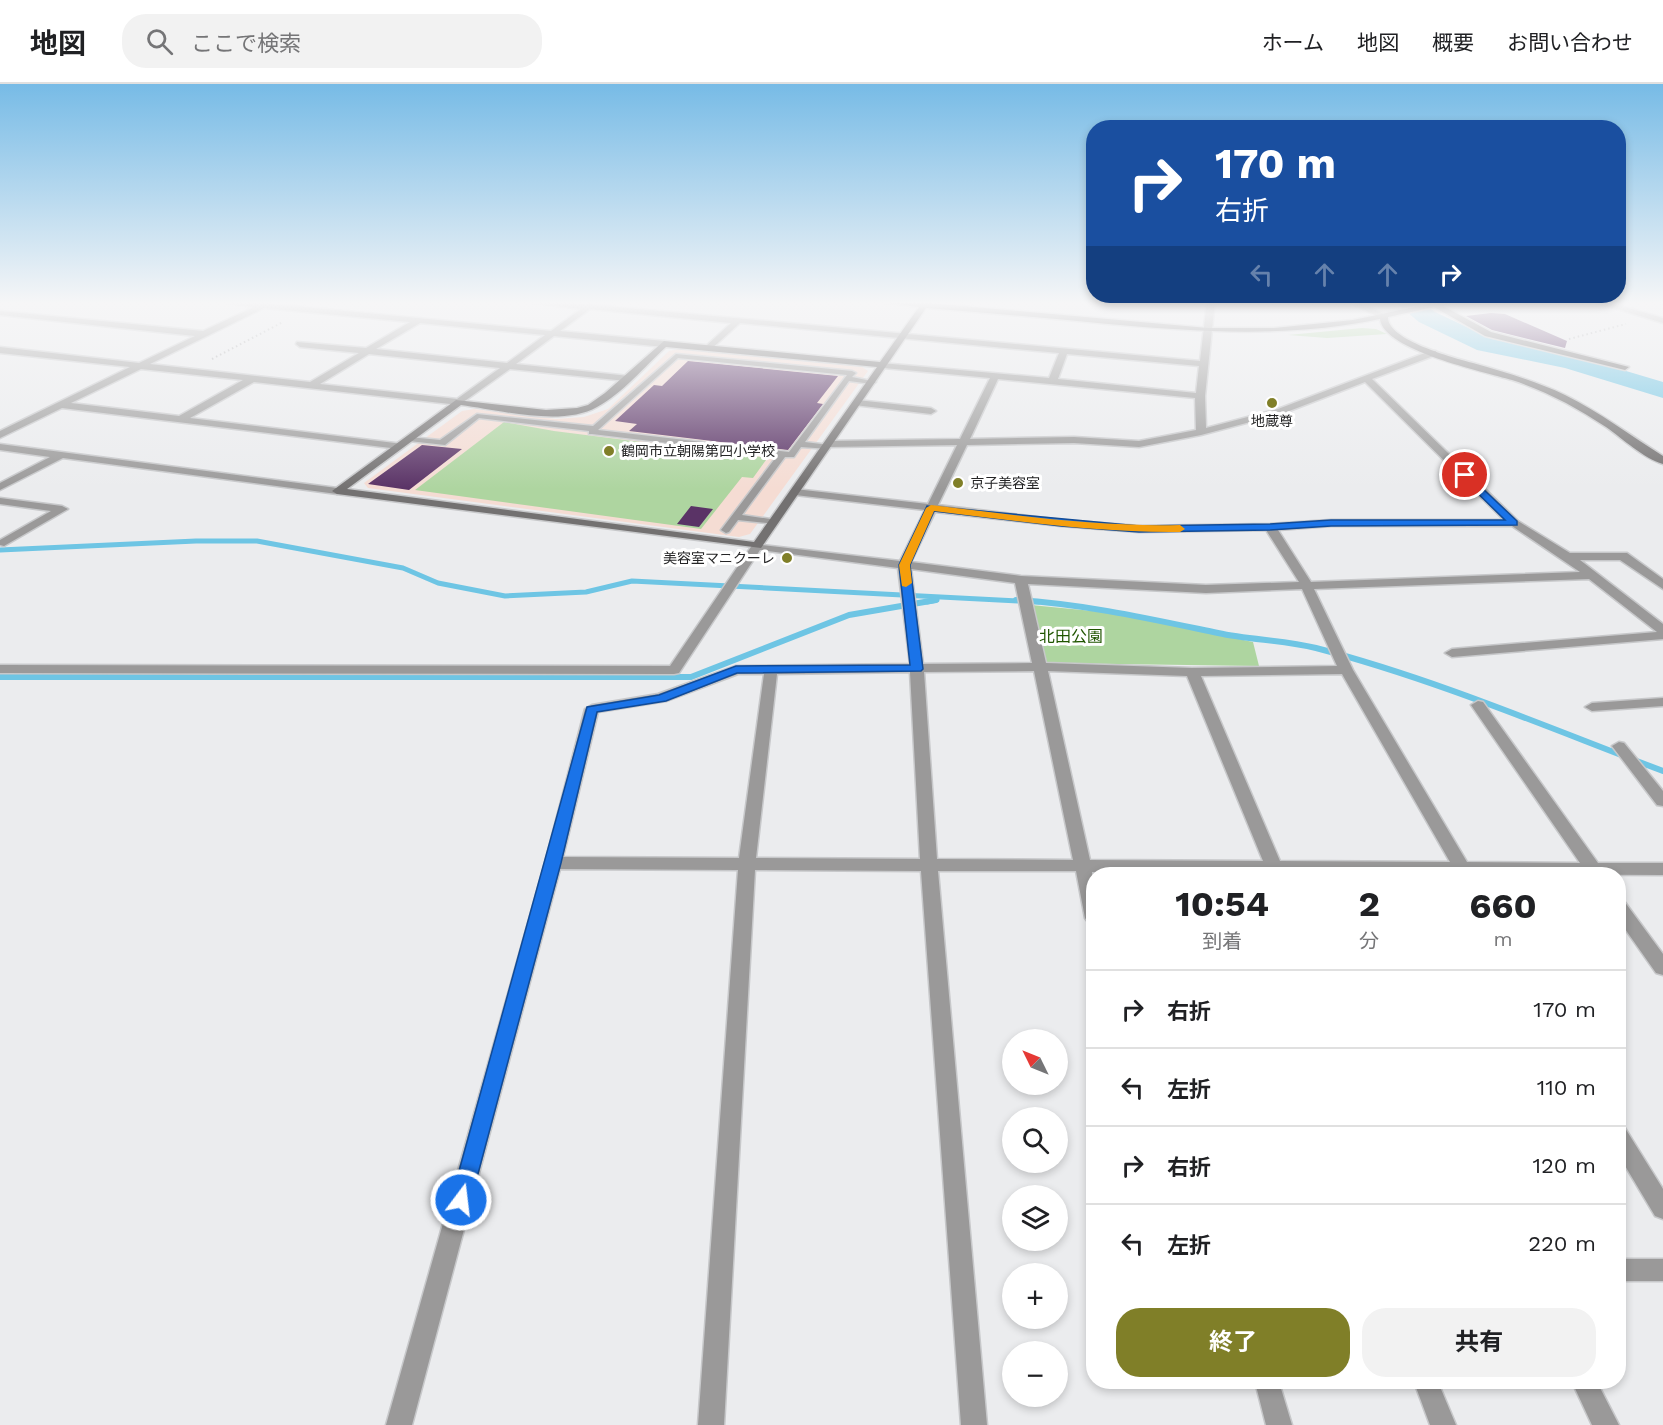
<!DOCTYPE html>
<html lang="ja">
<head>
<meta charset="utf-8">
<style>
  :root { --surface:#fff; --page:#f2f2f2; --text:#202124; --muted:#757577; --line:#e0e0e0; --accent:#807f28 }
  body { margin:0; font-family:"Work Sans","Noto Sans JP",sans-serif; background:var(--page); color:var(--text); height:100vh; display:flex; flex-direction:column; font-size:22px; white-space:nowrap }
  * { box-sizing:border-box; margin:0 }
  p { font-size:20px; color:var(--muted) }
  .icon { flex:none; width:33px; height:33px; fill:none; stroke:currentColor; stroke-width:2; stroke-linecap:round; stroke-linejoin:round }
  .map { position:relative; flex:1; overflow:hidden }
  .side { position:absolute; left:1086px; top:783px; width:540px; height:522px; display:flex; flex-direction:column; background:var(--surface); border-radius:24px; box-shadow:0 3px 9px #0003 }
  .side>* { flex:none }
  .hud { position:absolute; left:1086px; top:36px; width:540px; height:183px; border-radius:24px; box-shadow:0 3px 9px #0003; background:#1a4fa0; color:#fff; overflow:hidden }
  .needle { width:39px; rotate:313deg }
  .controls { position:absolute; left:1002px; top:945px; display:grid; gap:12px }
  .controls a { display:grid; place-items:center; width:66px; height:66px; border-radius:50%; background:var(--surface); box-shadow:0 3px 9px #0003; font-size:30px }
  .pin { position:absolute; display:grid; place-items:center; width:51px; height:51px; color:#fff; margin:-26px; border:3px solid #fff; border-radius:50%; box-shadow:0 2px 6px #0007 }
  .me { position:absolute; width:66px; margin:-33px; rotate:15deg; stroke-linejoin:round; filter:drop-shadow(0 0 4px #0008) }
  .turn { display:flex; align-items:center; gap:21px; height:126px; padding:0 30px; font-size:27px }
  .turn .icon { width:78px; height:78px; stroke-width:2.5 }
  .turn b { display:block; font-size:42px; line-height:51px }
  .lanes { display:flex; align-items:center; height:57px; padding:0 30px; background:#0003; justify-content:center; gap:30px; direction:ltr }
  .lanes .off { opacity:.35 }
  .eta { display:flex; justify-content:space-evenly; align-items:center; height:102px; text-align:center }
  .eta b { font-size:36px; font-weight:700; line-height:42px }
  .button { display:flex; gap:12px; margin-top:auto; padding:12px 30px }
  .button a { flex:1; height:69px; border-radius:24px; background:var(--accent); color:#fff; font-size:24px; font-weight:700; line-height:69px; text-align:center }
  .button a+a { background:var(--page); color:var(--text) }
  ul { padding:0; list-style:none }
  li { display:flex; align-items:center; gap:18px; height:78px; padding:0 30px; border-top:2px solid var(--line) }
  li div { flex:1 }
  li b { display:block; font-size:22px }
  li em { font-style:normal }
  header { display:flex; align-items:center; gap:36px; box-sizing:border-box; height:84px; padding:0 30px; background:var(--surface); border-bottom:2px solid var(--line) }
  header strong { font-size:28px }
  nav { display:flex; gap:33px; margin-inline-start:auto; font-size:21px }
  .search { width:420px; height:54px; background:var(--page); display:flex; align-items:center; gap:15px; box-sizing:border-box; padding:0 21px; border-radius:24px; color:var(--muted); font-size:22px }
  .map>svg:first-child { display:block }
</style>
</head>
<body>
<header>
<strong>地図</strong>
<div class="search"><svg class="icon" aria-label="search" viewBox="0 0 24 24"><circle cx="10" cy="10" r="6"/><path d="M15 15l6 6"/></svg>ここで検索</div>
<nav><a>ホーム</a><a>地図</a><a>概要</a><a>お問い合わせ</a></nav>
</header>
<div class="map">
<svg width="1663" height="1341" viewBox="0 0 1663 1341">
  <rect width="100%" height="100%" fill="#ebecee"/>
  <!-- education -->
  <path fill="#f5dcd3" d="M679 265 862 283 868 287 750 450 739 453 368 404 364 399 462 327 474 325 556 335 584 333 608 325 669 267Z"/>
  <!-- green -->
  <path fill="#aed5a0" d="M1362 244 1376 245 1387 250 1327 254 1288 251Z
    M504 338 554 347 760 373 766 376 753 394 742 393 701 445 415 406Z
    M1031 521 1113 529 1253 558 1259 582 1044 579Z"/>
  <g fill="none" stroke-linecap="round" stroke-linejoin="round">
    <!-- stream-far1 -->
    <path stroke="#6ec5e4" stroke-width="5" d="M0 466 196 457H257L403 484 438 499 505 512 586 508 632 497 1039 518
      M927 518 937 516"/>
    <!-- stream -->
    <path stroke="#6ec5e4" stroke-width="6" d="M1016 516C1085 520 1151 535 1218 549 1250 556 1284 556 1316 564 1435 595 1549 644 1663 687
      M0 593H691L849 531 936 516"/>
    <!-- river -->
    <path fill="#6ec5e4" fill-rule="evenodd" d="M1394 217H1420L1435 228 1492 255 1579 273 1663 298V314L1565 284 1477 266 1419 238Z"/>
  </g>
  <!-- building -->
  <path fill="#5a3366" d="M1491 229 1505 230 1567 257 1565 264 1492 246 1466 232Z
    M688 277 838 292 817 319 823 320 788 366 629 347 637 340 615 337 654 301 662 302Z
    M422 361 462 365 409 406 368 400Z
    M691 422 713 425 699 443 677 440Z"/>
  <g fill="none" stroke-linecap="round" stroke-linejoin="round">
    <defs>
      <path id="lane" d="M676 270 852 287 856 289 852 293 876 298 872 300 849 297 805 358 829 361V365L801 363 794 373H785L742 431 777 436V440L738 436 729 448 726 449 721 446 777 372 592 350H589V347L479 334 445 361 409 357 405 355 409 353 440 356 477 330 593 342ZM678 274 847 291 789 368 598 346Z"/>
      <path id="street" d="M216 217 263 219 551 247 581 225 520 217 587 220 591 219 595 221 1200 277 1207 217H1215L1205 312 1206 344 1278 325 1430 267H1436V271L1372 295 1518 437 1570 469H1627L1663 495V505L1620 476H1580L1663 540V555L1452 573 1445 569 1452 565 1657 548 1589 495 1314 505 1353 586 1467 778 1580 779 1471 621 1478 617 1483 618 1598 779H1663V791L1092 788 1094 840 1088 838 1085 834 1076 787H938L987 1341H961L921 787 755 786 724 1341H698L738 786 560 785 412 1341H386L545 779 585 625 592 621 658 610 736 582 910 580 898 484 760 466 679 589 674 590 0 589V581L670 582 753 460 900 477 925 426 795 411 790 408 795 405 928 420 957 361 829 363 824 360 829 357 960 355 990 294 884 284 880 281 881 279 1049 294 1059 269 740 239 709 267 705 264 706 262 731 239 590 225 560 247 664 257 668 260 664 263 554 252 516 280 629 292V296L626 297 510 285 459 321 254 298 190 334 403 360 404 362 399 365 62 324 0 354V347L130 283 0 269V263L139 279 195 252 0 231V227L203 247 254 223ZM264 224 410 238 366 264 297 258 296 260 300 263 359 269 310 298 150 280ZM420 239 545 251 507 279 376 265ZM369 270 500 284 457 315 320 300ZM1067 270 1199 282 1196 309 1058 295ZM141 285 243 296 179 332 71 319ZM998 295 1195 314 1196 346 1139 357 1074 353 970 355ZM1365 298 1504 436H1331L1270 440 1139 442 1061 436 938 421 967 361 1074 359 1139 363 1201 351 1284 329ZM935 428 1061 442 1139 448 1266 446 1299 498 1206 501 1021 492 911 478ZM1331 442H1512L1580 488 1311 498 1278 446ZM911 485 1015 499 1032 579 923 580ZM1028 500 1206 509 1302 505 1337 582 1192 584 1046 579ZM1034 587 1073 776 937 775 924 588ZM1048 587 1187 592 1263 777 1090 776ZM910 588 920 775 756 774 777 590ZM738 590H764L739 774 563 773 598 628 666 617ZM1342 590 1450 778 1280 777 1201 592Z
        M1346 217H1357L1388 232 1381 234Z
        M1591 217H1604L1663 234V239Z
        M1657 217H1663V220Z
        M857 316 931 324 936 327 931 330 854 321 852 319Z
        M0 360 337 404 342 407 337 410 63 374 0 406V399L50 373 0 366Z
        M0 414 62 422 68 425 4 462 0 461V456L51 427 0 420Z
        M1663 614V622L1592 627 1585 623 1592 619Z
        M1619 658 1624 659 1663 707V722L1657 721 1612 662Z
        M1618 815 1624 817 1663 870V891L1656 889 1618 835Z
        M1618 1041 1625 1044 1663 1105V1135L1655 1132 1618 1070Z
        M1618 1175H1663V1197H1618Z
        M1255 1298H1279L1292 1341H1266Z
        M1414 1298H1438L1456 1341H1430Z
        M1572 1298H1597L1619 1341H1592Z"/>
      <path id="secondary" d="M873 217H907L1208 244H1274L1353 236 1429 220 1430 217H1458L1443 222 1491 248 1629 283 1625 286 1485 252 1434 223 1388 233C1387 256 1454 274 1473 279 1504 288 1536 297 1565 311 1600 328 1631 352 1663 372V380C1643 374 1623 355 1606 343 1576 323 1546 307 1512 296 1484 288 1383 266 1380 235 1288 254 1200 248 1108 240 1047 234 987 229 926 224L761 464 337 410 332 407 456 316 546 326 577 324 588 321 605 309 664 257 880 278 919 223ZM666 263 877 283 754 458 347 405 461 321C499 326 562 343 597 323 623 309 644 283 666 263Z"/>
    </defs>
    <!-- lane casing -->
    <use href="#lane" stroke="#c7c8ca" stroke-width="3"/>
    <!-- street casing -->
    <use href="#street" stroke="#c7c8ca" stroke-width="3"/>
    <!-- secondary casing -->
    <use href="#secondary" stroke="#c7c8ca" stroke-width="3"/>
    <!-- path -->
    <path stroke="#a9a9ab" stroke-width="2" stroke-dasharray="1.5 3" stroke-linecap="butt" d="M1569 255 1626 240
      M212 275 283 238"/>
    <!-- lane -->
    <use href="#lane" fill="#9a9999" fill-rule="evenodd"/>
    <!-- street -->
    <use href="#street" fill="#9a9999" fill-rule="evenodd"/>
    <!-- secondary -->
    <use href="#secondary" fill="#737171" fill-rule="evenodd"/>
  </g>
  <!-- sky -->
  <linearGradient id="sky" x2="0" y2="1"><stop stop-color="#77bbe6"/><stop offset="0.54" stop-color="#f6f6f7"/><stop offset="1" stop-color="#f6f6f7" stop-opacity="0"/></linearGradient>
  <rect width="1663" height="405" fill="url(#sky)"/>
  <!-- route -->
  <path fill="#1a73e8" stroke="#114b97" stroke-width="1.5" d="M1465 388 1517 437V441L1331 442 1270 446 1139 448 1061 442 934 427 910 481 923 585 921 587 737 589 666 617 597 628 561 779 471 1116 468 1123 461 1125 454 1123 451 1116 587 623 659 611 736 582 910 581 899 481 927 422 1139 442 1270 440 1331 436H1505L1461 393V389Z"/>
  <!-- slow -->
  <path fill="#f59e0b" d="M931 421C1014 431 1096 443 1180 441L1185 445 1180 448C1098 449 1016 437 934 427L910 481 912 499 906 503 902 502 899 481 926 424Z"/>
  <!-- markers -->
  <g fill="#807f28" stroke="#fff" stroke-width="2">
    <circle cx="1272" cy="319" r="6"/>
    <circle cx="609" cy="367" r="6"/>
    <circle cx="958" cy="399" r="6"/>
    <circle cx="787" cy="474" r="6"/>
  </g>
  <g text-anchor="middle" stroke-width="6" stroke-linejoin="round" paint-order="stroke">
    <!-- far-poi labels -->
    <g font-size="14" fill="#252526" stroke="#fff" text-anchor="start">
      <text x="1272" y="342" text-anchor="middle">地蔵尊</text>
      <text x="621" y="372">鶴岡市立朝陽第四小学校</text>
      <text x="970" y="404">京子美容室</text>
      <text x="775" y="479" text-anchor="end">美容室マニクーレ</text>
    </g>
    <!-- park labels -->
    <g font-size="16" fill="#205600" stroke="#fff">
      <text x="1071" y="558">北田公園</text>
    </g>
  </g>
</svg>
<div class="controls">
<a><svg class="needle" viewBox="-14 -14 28 28"><path d="M0-13l5 13h-10z" fill="#e53935"/><path d="M0 13l5-13h-10z" fill="#757577"/></svg></a>
<a><svg class="icon" aria-label="search" viewBox="0 0 24 24"><circle cx="10" cy="10" r="6"/><path d="M15 15l6 6"/></svg></a>
<a><svg class="icon" aria-label="layers" viewBox="0 0 24 24"><path d="M12 4l9 5-9 5-9-5zM3 14l9 5 9-5"/></svg></a>
<a>+</a>
<a>−</a>
</div>
<div class="pin" style="left:1465px;top:391px;background:#d93025"><svg class="icon" aria-label="arrive" viewBox="0 0 24 24"><path d="M6 21V4h12l-3 4 3 4H6"/></svg></div>
<svg class="me" style="left:461px;top:1116px" viewBox="-20 -20 40 40"><circle r="17" fill="#1a73e8" stroke="#fff" stroke-width="3"/><path d="M0-11L8 9 0 5-8 9z" fill="#fff"/></svg>
<div class="hud">
<div class="turn"><svg class="icon" aria-label="right" viewBox="0 0 24 24"><path d="M7 20v-9h11M14 6l5 5-5 5"/></svg><div><b>170 m</b>右折</div></div>
<div class="lanes"><svg class="icon off" aria-label="left" viewBox="0 0 24 24"><path d="M17 20v-9H6M10 6l-5 5 5 5"/></svg><svg class="icon off" aria-label="ahead" viewBox="0 0 24 24"><path d="M12 20V5M6 11l6-6 6 6"/></svg><svg class="icon off" aria-label="ahead" viewBox="0 0 24 24"><path d="M12 20V5M6 11l6-6 6 6"/></svg><svg class="icon" aria-label="right" viewBox="0 0 24 24"><path d="M7 20v-9h11M14 6l5 5-5 5"/></svg></div>
</div>
<section class="side">
<div class="eta">
<div><b>10:54</b><p>到着</p></div>
<div><b>2</b><p>分</p></div>
<div><b>660</b><p>m</p></div>
</div>
<ul>
<li><svg class="icon" aria-label="right" viewBox="0 0 24 24"><path d="M7 20v-9h11M14 6l5 5-5 5"/></svg><div><b>右折</b></div><em>170 m</em></li>
<li><svg class="icon" aria-label="left" viewBox="0 0 24 24"><path d="M17 20v-9H6M10 6l-5 5 5 5"/></svg><div><b>左折</b></div><em>110 m</em></li>
<li><svg class="icon" aria-label="right" viewBox="0 0 24 24"><path d="M7 20v-9h11M14 6l5 5-5 5"/></svg><div><b>右折</b></div><em>120 m</em></li>
<li><svg class="icon" aria-label="left" viewBox="0 0 24 24"><path d="M17 20v-9H6M10 6l-5 5 5 5"/></svg><div><b>左折</b></div><em>220 m</em></li>
</ul>
<div class="button"><a>終了</a><a>共有</a></div>
</section>
</div>
</body>
</html>
